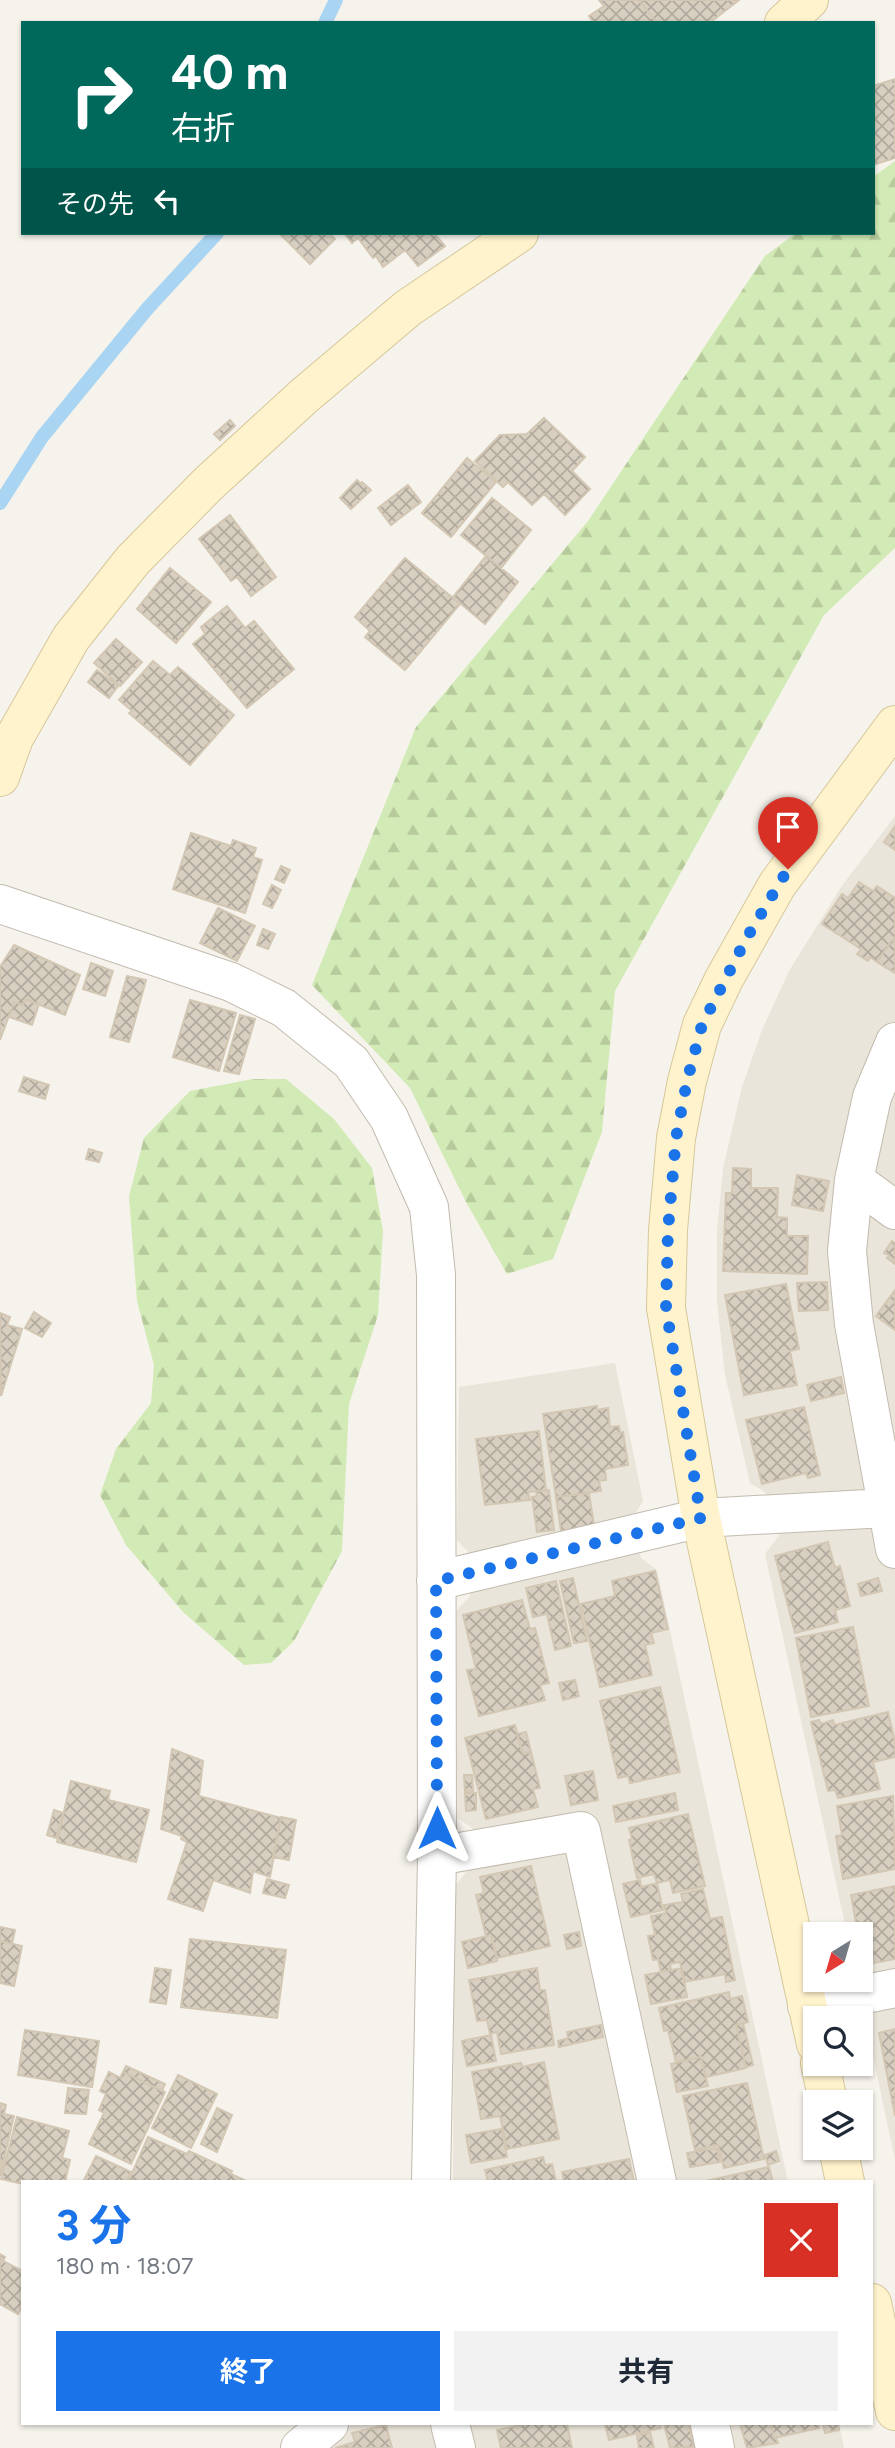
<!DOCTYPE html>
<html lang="ja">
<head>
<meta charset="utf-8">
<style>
  :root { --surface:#fff; --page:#f2f2f3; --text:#1f2937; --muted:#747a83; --accent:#1a73e8 }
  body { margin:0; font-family:Figtree,"Noto Sans JP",sans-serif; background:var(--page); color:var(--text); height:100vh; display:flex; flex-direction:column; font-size:26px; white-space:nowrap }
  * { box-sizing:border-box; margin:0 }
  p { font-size:23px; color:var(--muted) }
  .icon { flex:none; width:38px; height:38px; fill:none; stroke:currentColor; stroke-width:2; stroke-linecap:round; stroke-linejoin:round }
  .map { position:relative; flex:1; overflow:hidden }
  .details { position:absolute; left:21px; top:2180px; width:852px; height:245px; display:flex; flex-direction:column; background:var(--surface); border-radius:0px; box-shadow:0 2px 5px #0004 }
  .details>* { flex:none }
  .top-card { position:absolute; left:21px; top:21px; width:854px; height:214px; border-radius:0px; box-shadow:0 2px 5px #0004; background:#00695c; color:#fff; overflow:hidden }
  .needle { width:46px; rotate:217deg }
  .buttons { position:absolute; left:803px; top:1922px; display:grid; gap:14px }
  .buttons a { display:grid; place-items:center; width:70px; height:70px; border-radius:0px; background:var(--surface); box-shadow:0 2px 5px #0004; font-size:35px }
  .pin { position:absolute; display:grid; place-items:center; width:60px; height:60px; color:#fff; margin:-72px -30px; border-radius:50% 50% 50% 0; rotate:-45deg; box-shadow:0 0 7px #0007 }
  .pin .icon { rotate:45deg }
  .me { position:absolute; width:77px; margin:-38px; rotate:0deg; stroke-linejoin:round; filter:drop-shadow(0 0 5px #0008) }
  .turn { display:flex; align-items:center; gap:24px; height:147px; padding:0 35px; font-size:32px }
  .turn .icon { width:91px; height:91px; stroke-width:2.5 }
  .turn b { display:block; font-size:49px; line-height:60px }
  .then { display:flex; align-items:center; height:66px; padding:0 35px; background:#0003; gap:14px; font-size:26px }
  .round { display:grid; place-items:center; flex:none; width:74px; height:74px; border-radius:0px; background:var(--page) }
  .overview { display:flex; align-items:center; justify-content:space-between; height:119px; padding:0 35px }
  h1 { font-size:42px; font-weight:700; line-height:52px; color:var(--accent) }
  .cta { display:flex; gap:14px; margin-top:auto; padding:14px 35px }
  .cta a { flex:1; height:80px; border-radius:0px; background:var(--accent); color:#fff; font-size:28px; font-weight:700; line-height:80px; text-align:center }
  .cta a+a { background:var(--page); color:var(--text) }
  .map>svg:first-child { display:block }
</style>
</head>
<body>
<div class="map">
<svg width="895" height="2448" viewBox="0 0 895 2448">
  <defs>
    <pattern id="forest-firs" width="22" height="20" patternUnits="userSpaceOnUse" patternTransform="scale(1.75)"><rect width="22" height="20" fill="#d2eab5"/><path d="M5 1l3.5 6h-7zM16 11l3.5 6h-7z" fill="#b6ca9c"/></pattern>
    <pattern id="building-cross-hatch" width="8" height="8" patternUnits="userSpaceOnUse" patternTransform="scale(1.75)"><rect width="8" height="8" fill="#d8cfc1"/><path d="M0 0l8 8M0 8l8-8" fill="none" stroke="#b1aa9e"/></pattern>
  </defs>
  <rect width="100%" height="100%" fill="#f6f3ec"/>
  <!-- residential -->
  <path fill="#eae5da" d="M895 816V2161L857 1979H861V1934H847L765 1554 780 1534 765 1492 750 1483 725 1375 717 1302V1231L723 1168 742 1087 762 1030 789 971 841 887Z
    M615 1363 643 1501 632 1519 641 1558 657 1570 788 2182H453L454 1887 467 1871 473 1829 455 1816 454 1613 470 1596 473 1557 457 1540 459 1387Z
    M353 2424H839L844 2448H325Z"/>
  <!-- forest -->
  <path fill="url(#forest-firs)" d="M895 161V548L824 615 615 991 602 1132 553 1259 507 1274 466 1202 410 1088 312 985 416 727 588 521 765 256 796 233H873V177Z
    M253 1079H286L334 1119 372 1168 383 1231 378 1315 349 1404 342 1551 294 1641 271 1663 244 1665 183 1612 126 1545 100 1495 116 1449 151 1403 154 1365 137 1301 129 1196 144 1138 190 1091Z"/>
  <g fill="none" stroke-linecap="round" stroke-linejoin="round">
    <!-- stream -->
    <path stroke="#a9d4f2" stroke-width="14" d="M325 23 336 0
      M0 503 42 437 147 309 217 233"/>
  </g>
  <!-- building -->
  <path fill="url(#building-cross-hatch)" stroke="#d3c7b4" stroke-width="2" d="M599 0H639L657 23H594L589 16 604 6Z
    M639 0H739L712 21 714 23H657Z
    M895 79V158L873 165V86Z
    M279 233H329L335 239 310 264Z
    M344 233H434L445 246 418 266 405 250 383 267 376 256 373 258 358 238 352 243Z
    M544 418 585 457 572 471 590 489 565 515 544 494 532 505 508 482 503 487 475 461 500 435 527 434Z
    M230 420 235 426 220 440 214 434Z
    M467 458 496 482 451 537 422 513Z
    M357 480 361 484 362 482 371 490 351 509 340 498Z
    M408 485 421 502 391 525 378 508Z
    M492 498 531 530 501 568 461 535Z
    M230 515 276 577 251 596 237 577 231 581 199 539Z
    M486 556 518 582 485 624 453 597Z
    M405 558 460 604 405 670 365 637 370 631 355 617Z
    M170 568 211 602 176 643 137 609Z
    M227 606 245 628 254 621 294 669 247 708 193 644 205 634 201 627Z
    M116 639 142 662 120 686 94 663Z
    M153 661 170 675 178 667 234 715 190 765 129 713 132 711 119 700Z
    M97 670 118 686 109 698 88 682Z
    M895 826V850L884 842Z
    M191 833 231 846 233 840 256 848 253 857 262 860 245 913 173 889Z
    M281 866 290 870 284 883 275 879Z
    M859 882 873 891 877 886 895 898V942L892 940 877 962 870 957 868 961 857 954 861 949 822 924 842 894 848 898Z
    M272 885 281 890 272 908 263 904Z
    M218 908 255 926 237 961 200 943Z
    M263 929 275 934 268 949 257 945Z
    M892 940 895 942V973L877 962Z
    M14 945 80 975 65 1015 25 999 23 1005 14 1002 0 1040V967Z
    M91 963 113 971 105 996 83 989Z
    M127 976 146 980 129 1042 110 1037Z
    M25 999 39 1004 32 1025 9 1017 14 1002 23 1005Z
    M190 1000 236 1013 219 1071 173 1057Z
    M240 1015 255 1019 239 1074 224 1071Z
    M24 1077 49 1085 45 1099 19 1091Z
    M89 1149 102 1153 99 1162 86 1159Z
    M733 1168 751 1169V1188H778L777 1217 787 1218V1236H808L807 1274 723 1271 726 1193H732Z
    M797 1175 829 1181 823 1211 792 1205Z
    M892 1241 895 1243V1264L887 1258 889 1255 884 1253Z
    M827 1282 828 1310 799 1311 797 1283Z
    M786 1284 799 1349 790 1351 797 1385 744 1395 725 1295Z
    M895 1290V1330L876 1316Z
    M34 1312 51 1323 42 1337 25 1328Z
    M0 1313 10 1317 7 1325 22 1329 1 1396Z
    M841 1377 844 1393 811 1401 807 1385Z
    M597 1406V1410L608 1408 610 1427 619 1426 620 1433 623 1432 628 1465 605 1469 606 1480 599 1481 601 1491 556 1497 543 1414Z
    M804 1407 820 1475 808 1478 806 1473 762 1484 746 1420Z
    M539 1431 546 1490 528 1492 530 1500 485 1505 476 1439Z
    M549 1490 554 1530 537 1532 532 1497 537 1496 536 1491Z
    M589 1493 594 1525 561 1531 556 1497Z
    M828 1542 835 1568 840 1566 850 1606 835 1610 838 1622 795 1633 775 1556Z
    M655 1571 668 1629 651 1633 654 1643 645 1645 652 1675 600 1687 581 1604 615 1596 612 1581Z
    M573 1578 587 1641 574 1643 560 1581Z
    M878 1578 882 1591 861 1596 858 1584Z
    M556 1581 571 1646 555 1650 547 1614 533 1617 526 1588Z
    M522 1600 530 1629 535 1628 549 1683 540 1685 545 1700 479 1716 467 1670 476 1669 463 1615Z
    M853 1627 869 1706 811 1717 796 1638Z
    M575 1680 579 1696 563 1700 559 1683Z
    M660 1687 680 1772 630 1783 628 1776 618 1778 600 1701Z
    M888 1712 895 1742V1757L873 1762 880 1789 838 1798 835 1790 828 1791 811 1722 819 1720 821 1724 833 1720 834 1725Z
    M515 1725 523 1754 531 1752 540 1788 533 1789 538 1807 486 1819 465 1738Z
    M526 1732 531 1752 523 1754 517 1734Z
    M172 1749 203 1761 199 1796 281 1818 270 1877 253 1871 250 1893 213 1880 203 1911 168 1899 187 1842 181 1839 182 1836 161 1829Z
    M593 1771 598 1800 571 1805 565 1776Z
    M464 1775H472L473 1791 465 1792Z
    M71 1781 110 1791 108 1800 149 1810 136 1862 57 1842Z
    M465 1793H476V1810L466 1811Z
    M675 1793 678 1810 616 1822 613 1806Z
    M893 1796 895 1869 843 1879 836 1836 842 1835 837 1806Z
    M54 1810 63 1813 56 1838 47 1835Z
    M688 1814 705 1886 673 1893 670 1880 657 1883 654 1874 637 1878 629 1840 632 1839 629 1828Z
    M281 1817 296 1820 289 1860 273 1857Z
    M531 1866 550 1946 497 1958 491 1935 486 1936 476 1895 484 1893 480 1877Z
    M267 1879 289 1885 285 1898 263 1893Z
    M640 1880 641 1887 657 1883 663 1910 631 1917 623 1884Z
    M895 1886V1959L863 1965 861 1934H858L851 1895Z
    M703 1889 710 1919 722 1917 735 1980 726 1982 725 1974 684 1982 680 1962 670 1964 671 1970 661 1972 658 1959 653 1960 648 1936 655 1935 651 1916 666 1913 664 1905 683 1902 681 1894Z
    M0 1927 15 1930 12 1944 0 1941Z
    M579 1932 581 1946 567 1949 564 1935Z
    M491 1935 497 1961 468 1968 462 1942Z
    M190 1939 286 1950 277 2018 181 2007Z
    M0 1941 22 1946 14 1986 0 1983Z
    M155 1968 171 1970 166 2004 150 2002Z
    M537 1968 540 1990H545L554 2045 501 2054 497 2032 490 2034 487 2020 477 2021 469 1980Z
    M682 1968 687 1997 651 2004 645 1975Z
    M729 1992 730 1999 742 1996 748 2022 736 2025 746 2068 706 2077 701 2057 676 2062 668 2030 664 2031 659 2008Z
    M743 2023 753 2065 746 2067 736 2025Z
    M601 2025 603 2037 559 2047 558 2041 568 2038 567 2032Z
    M895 2029V2116L879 2033Z
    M25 2030 99 2041 92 2087 18 2075Z
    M491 2035 496 2061 467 2066 462 2041Z
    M701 2057 708 2086 677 2092 671 2064Z
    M544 2062 559 2139 507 2149 500 2116 481 2119 472 2072 521 2063 522 2067Z
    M126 2066 165 2084 162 2091 123 2072Z
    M109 2072 120 2078 123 2072 165 2092 131 2164 89 2144 104 2113 99 2110 106 2094 100 2091Z
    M178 2075 217 2094 191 2148 152 2128Z
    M747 2083 764 2159 724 2168 718 2145 695 2150 683 2096Z
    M68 2088 89 2090 86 2114 65 2113Z
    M0 2103 6 2105 4 2114 14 2116 0 2176Z
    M217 2108 232 2115 217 2152 201 2144Z
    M17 2117 69 2131 62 2158 70 2160 65 2182H23V2184L1 2179Z
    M502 2129 507 2157 471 2163 466 2135Z
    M148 2137 187 2154 189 2151 206 2159 232 2171 231 2174 248 2182H160L154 2180 153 2182H128Z
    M717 2148 720 2162 690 2167 687 2153Z
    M776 2151 779 2161 768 2165 765 2155Z
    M96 2156 131 2172 126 2182H83Z
    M543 2157 545 2165 552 2164 556 2182H488L485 2170Z
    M629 2159 634 2182H564L562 2172Z
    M769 2167 773 2182H701Z
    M0 2254 5 2257 3 2261 23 2271V2304L18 2314 0 2304Z
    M526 2424H567L572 2448H501L497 2430Z
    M605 2424H660L661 2428 609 2440Z
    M664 2424H689L694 2447 670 2448Z
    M740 2424H771L774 2438H776L778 2443 747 2448Z
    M771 2424H818L819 2428 774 2438Z
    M823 2424H838L839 2430 825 2433Z
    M386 2425 392 2448H335L355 2442 352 2433Z
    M650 2432 654 2448H639L637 2436Z"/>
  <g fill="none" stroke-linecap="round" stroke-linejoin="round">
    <defs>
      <path id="street" d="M0 904 231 982 284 1008 351 1062 389 1118 429 1207 436 1275 437 1856 431 2182
        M895 1042 872 1097 854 1180 847 1251 854 1324 895 1549
        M854 1180 895 1210
        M436 1581 701 1518 886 1508 895 1515
        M437 1856 581 1831 657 2182
        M807 2006 895 1988
        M450 2424 456 2448
        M710 2424 715 2448
        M300 2448 329 2424"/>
      <path id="secondary" d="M784 23 809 0
        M0 777 14 738 71 638 133 560 208 484 304 396 408 308 519 233
        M816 2044 701 1518 666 1308 668 1230 676 1138 687 1081 702 1025 724 979 777 885 895 725
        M820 2063 828 2102
        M838 2147 845 2182
        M872 2303 895 2411"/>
    </defs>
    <!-- street casing -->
    <use href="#street" stroke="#c2bbae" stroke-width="40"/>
    <!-- secondary casing -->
    <use href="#secondary" stroke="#d6c79b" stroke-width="40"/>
    <!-- street -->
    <use href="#street" stroke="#fff" stroke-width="38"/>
    <!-- secondary -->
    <use href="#secondary" stroke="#fff3cd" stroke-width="38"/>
  </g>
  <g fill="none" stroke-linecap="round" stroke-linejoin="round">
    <!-- route -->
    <path stroke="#1a73e8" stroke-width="12" stroke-dasharray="0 21.6" d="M437 1828 436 1581 701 1518 666 1308 668 1230 676 1138 687 1081 702 1025 746 939 788 869"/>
  </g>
</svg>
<div class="buttons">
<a><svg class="needle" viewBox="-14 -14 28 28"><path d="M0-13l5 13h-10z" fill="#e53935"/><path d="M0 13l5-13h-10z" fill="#747a83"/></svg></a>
<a><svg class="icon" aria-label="search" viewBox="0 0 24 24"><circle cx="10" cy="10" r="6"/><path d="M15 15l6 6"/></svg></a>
<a><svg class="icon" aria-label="layers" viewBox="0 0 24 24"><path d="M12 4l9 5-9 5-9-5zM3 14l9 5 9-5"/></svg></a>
</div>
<div class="pin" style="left:788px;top:869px;background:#d93025"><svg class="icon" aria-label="arrive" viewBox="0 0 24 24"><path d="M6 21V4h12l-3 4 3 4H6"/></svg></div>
<svg class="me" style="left:437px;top:1828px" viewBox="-20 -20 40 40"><path d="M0-17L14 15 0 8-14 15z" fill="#1a73e8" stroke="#fff" stroke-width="4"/></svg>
<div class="top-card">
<div class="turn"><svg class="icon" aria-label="right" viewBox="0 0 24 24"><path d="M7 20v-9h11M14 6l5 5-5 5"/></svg><div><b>40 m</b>右折</div></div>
<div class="then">その先<svg class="icon" aria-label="left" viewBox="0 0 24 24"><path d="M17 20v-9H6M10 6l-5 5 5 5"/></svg></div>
</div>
<section class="details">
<div class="overview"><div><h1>3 分</h1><p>180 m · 18:07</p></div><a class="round" style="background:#d93025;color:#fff"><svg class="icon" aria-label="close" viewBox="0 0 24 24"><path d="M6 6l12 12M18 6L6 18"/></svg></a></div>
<div class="cta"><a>終了</a><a>共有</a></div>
</section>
</div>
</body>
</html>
